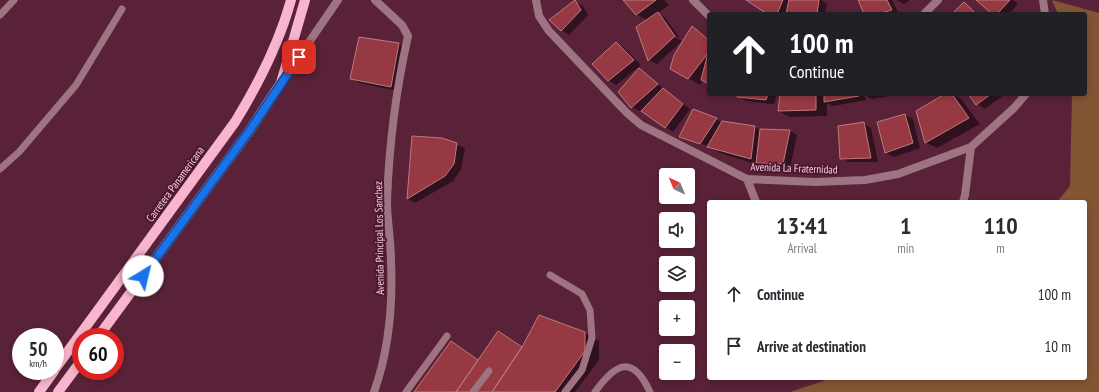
<!DOCTYPE html>
<html lang="en">
<head>
<meta charset="utf-8">
<style>
  :root { --surface:#fff; --page:#f2f2f3; --text:#2b2b33; --muted:#7c7c81 }
  body { margin:0; font-family:"PT Sans Narrow",sans-serif; background:var(--page); color:var(--text); height:100vh; display:flex; flex-direction:column; font-size:15px; white-space:nowrap }
  * { box-sizing:border-box; margin:0 }
  p { font-size:13px; color:var(--muted) }
  .icon { flex:none; width:22px; height:22px; fill:none; stroke:currentColor; stroke-width:2; stroke-linecap:round; stroke-linejoin:round }
  .map { position:relative; flex:1; overflow:hidden }
  .drawer { position:absolute; left:707px; top:200px; width:380px; height:180px; display:flex; flex-direction:column; background:var(--surface); border-radius:4px; box-shadow:0 2px 6px #0003 }
  .drawer>* { flex:none }
  .guide { position:absolute; left:707px; top:12px; width:380px; height:84px; border-radius:4px; box-shadow:0 2px 6px #0003; background:#202124; color:#fff; overflow:hidden }
  .needle { width:26px; rotate:316deg }
  .fabs { position:absolute; left:659px; top:168px; display:grid; gap:8px }
  .fabs a { display:grid; place-items:center; width:36px; height:36px; border-radius:4px; background:var(--surface); box-shadow:0 2px 6px #0003; font-size:20px }
  .speed { position:absolute; left:12px; top:328px; display:flex; gap:8px; font-size:20px; font-weight:700; text-align:center }
  .speed>* { display:grid; place-content:center; width:52px; height:52px; border-radius:50%; background:var(--surface); box-shadow:0 2px 6px #0003; line-height:1 }
  .speed small { font-size:10px; font-weight:400 }
  .speed .limit { border:6px solid #d22; background:#fff; color:#111 }
  .pin { position:absolute; display:grid; place-items:center; width:34px; height:34px; color:#fff; margin:-17px; border-radius:8px; box-shadow:0 2px 6px #0006 }
  .me { position:absolute; width:44px; margin:-22px; rotate:36deg; stroke-linejoin:round; filter:drop-shadow(0 0 3px #0008) }
  .turn { display:flex; align-items:center; gap:14px; height:84px; padding:0 16px; font-size:18px }
  .turn .icon { width:52px; height:52px; stroke-width:2.5 }
  .turn b { display:block; font-size:28px; line-height:34px }
  .eta { display:flex; justify-content:space-evenly; align-items:center; height:68px; text-align:center }
  .eta b { font-size:24px; font-weight:700; line-height:28px }
  ul { padding:0; list-style:none }
  li { display:flex; align-items:center; gap:12px; height:52px; padding:0 16px }
  li div { flex:1 }
  li b { display:block; font-size:15px }
  li em { font-style:normal }
  .map>svg:first-child { display:block }
</style>
</head>
<body>
<div class="map">
<svg width="1099" height="392" viewBox="0 0 1099 392">
  <rect width="100%" height="100%" fill="#592239"/>
  <!-- green -->
  <path fill="#825534" d="M1052 0 1099 13V392H790L832 378H1085V202H1057L1070 186 1072 94H1085V14H1058Z"/>
  <!-- shadow -->
  <path fill="#0007" d="M624 0H664L669 5 658 13 665 18 680 38 671 33 670 35 682 41 657 64 649 60 637 27 647 20 636 14Z
    M748 0H821L827 4 825 14H769Z
    M859 0H892L899 14H865Z
    M897 0H910L904 4Z
    M977 0H1013L1018 4 1009 14H994Z
    M575 2 583 6 588 15 569 35 561 30Z
    M964 4 972 8 979 14H953Z
    M693 27 709 38V83L704 80 700 85 671 68Z
    M616 43 624 48 641 65 616 85 608 80Z
    M399 44 406 49 398 91 359 83 351 79Z
    M639 70 690 109 673 132 641 110 639 111 632 107Z
    M739 94H777L774 104 746 101 738 96Z
    M781 94H902L872 99 864 95 866 100 833 106 827 103V116L790 117 779 111Z
    M947 94H953L961 99 980 124 937 148 925 142Z
    M970 94H1005L985 109 977 104Z
    M905 115 913 119 920 148 894 157 886 153 879 122Z
    M716 119 723 123 755 127 761 131H790L797 135 790 168 765 167 720 153 709 146 688 141 680 137Z
    M863 123 871 128 878 162H849L841 158Z
    M413 137 441 139 465 148 461 169 453 181 415 203 408 199Z
    M498 332 523 348 585 333 599 341V360L575 392H416L451 342 479 360Z"/>
  <!-- building -->
  <path fill="#963943" stroke="#be7a7d" d="M575 0 581 10 561 31 549 20Z
    M623 0H656L636 15Z
    M746 0H783L777 14H767Z
    M789 0H819L817 14H786Z
    M858 0H887L892 10 878 14H864Z
    M976 0H1010L997 14H992Z
    M964 2 977 14H952Z
    M658 12 675 36 648 61 636 27Z
    M692 26 709 40V52L688 79 670 69 674 55Z
    M359 37 399 43 391 87 350 79Z
    M616 42 634 60 608 81 592 64Z
    M708 53H709V84L701 80Z
    M639 68 658 84 631 108 618 92Z
    M663 88 683 104 665 128 641 111Z
    M738 94H768L766 100 737 97Z
    M780 94H816V110L778 111Z
    M824 94H858L859 96 824 102Z
    M945 94H952L969 118 925 143 916 111Z
    M968 94H991L976 105Z
    M693 109 717 118 700 144 679 137Z
    M905 114 913 143 885 153 877 122Z
    M722 121 755 126 751 159 707 147Z
    M864 122 871 158 840 159 838 126Z
    M760 129 790 130 783 164 756 163Z
    M412 136 442 138 457 143 454 164 445 176 407 199Z
    M539 315 585 332V351L555 392H492L522 347Z
    M498 331 522 347 492 392H456Z
    M451 341 478 360 456 392H414Z"/>
  <g fill="none" stroke-linecap="round" stroke-linejoin="round">
    <!-- service -->
    <path stroke="#9e7483" stroke-width="7" d="M0 15 14 0
      M0 169 19 152 76 85 122 9
      M550 275 582 294 590 310 592 338 582 370 565 392
      M406 392 447 336
      M473 392 489 371
      M595 392C615 364 632 353 650 392"/>
    <!-- minor -->
    <path stroke="#9e7483" stroke-width="8" d="M536 0 539 16 549 31 627 113 641 125 747 179 815 182 865 180 898 174 971 147 1014 108 1026 94
      M693 0 709 16
      M1043 0 1045 14
      M924 14 938 0
      M747 179 756 202
      M963 202 965 195 971 147
      M374 392C389 350 393 306 391 261 391 241 387 221 387 201 389 145 396 90 408 36L402 25 375 0"/>
    <!-- tertiary -->
    <path stroke="#9e7483" stroke-width="8" d="M285 77 338 0"/>
    <!-- primary -->
    <path stroke="#f9b5cd" stroke-width="10" d="M98 337 250 130 281 83 305 0
      M55 369 235 122C259 83 279 44 291 0
      M39 392 54 371
      M58 392 81 361"/>
  </g>
  <g fill="none" stroke-linecap="round" stroke-linejoin="round">
    <defs>
      <path id="route" d="M143 276 250 130 299 57"/>
    </defs>
    <!-- route casing -->
    <use href="#route" stroke="#114b97" stroke-width="10"/>
    <!-- route -->
    <use href="#route" stroke="#1a73e8" stroke-width="7"/>
  </g>
  <g text-anchor="middle" stroke-width="4" stroke-linejoin="round" paint-order="stroke">
    <!-- street labels -->
    <g font-size="11" fill="#f4d0dc" stroke="#4d182f">
      <text transform="translate(794 168) rotate(2)" y="4">Avenida La Fraternidad</text>
      <text transform="translate(175 184) rotate(-54)" y="4">Carretera Panamericana</text>
      <text transform="translate(379 238) rotate(-91)" y="4">Avenida Principal Los Sanchez</text>
    </g>
  </g>
</svg>
<div class="fabs">
<a><svg class="needle" viewBox="-14 -14 28 28"><path d="M0-13l5 13h-10z" fill="#e53935"/><path d="M0 13l5-13h-10z" fill="#7c7c81"/></svg></a>
<a><svg class="icon" aria-label="sound" viewBox="0 0 24 24"><path d="M4 9h4l5-4v14l-5-4H4zM17 9q2 3 0 6"/></svg></a>
<a><svg class="icon" aria-label="layers" viewBox="0 0 24 24"><path d="M12 4l9 5-9 5-9-5zM3 14l9 5 9-5"/></svg></a>
<a>+</a>
<a>−</a>
</div>
<div class="speed"><div>50<small>km/h</small></div><div class="limit">60</div></div>
<div class="pin" style="left:299px;top:57px;background:#d93025"><svg class="icon" aria-label="arrive" viewBox="0 0 24 24"><path d="M6 21V4h12l-3 4 3 4H6"/></svg></div>
<svg class="me" style="left:143px;top:276px" viewBox="-20 -20 40 40"><circle r="19" fill="#fff"/><path d="M0-13L10 11 0 6-10 11z" fill="#1a73e8"/></svg>
<div class="guide">
<div class="turn"><svg class="icon" aria-label="ahead" viewBox="0 0 24 24"><path d="M12 20V5M6 11l6-6 6 6"/></svg><div><b>100 m</b>Continue</div></div>
</div>
<section class="drawer">
<div class="eta">
<div><b>13:41</b><p>Arrival</p></div>
<div><b>1</b><p>min</p></div>
<div><b>110</b><p>m</p></div>
</div>
<ul>
<li><svg class="icon" aria-label="ahead" viewBox="0 0 24 24"><path d="M12 20V5M6 11l6-6 6 6"/></svg><div><b>Continue</b></div><em>100 m</em></li>
<li><svg class="icon" aria-label="arrive" viewBox="0 0 24 24"><path d="M6 21V4h12l-3 4 3 4H6"/></svg><div><b>Arrive at destination</b></div><em>10 m</em></li>
</ul>
</section>
</div>
</body>
</html>
